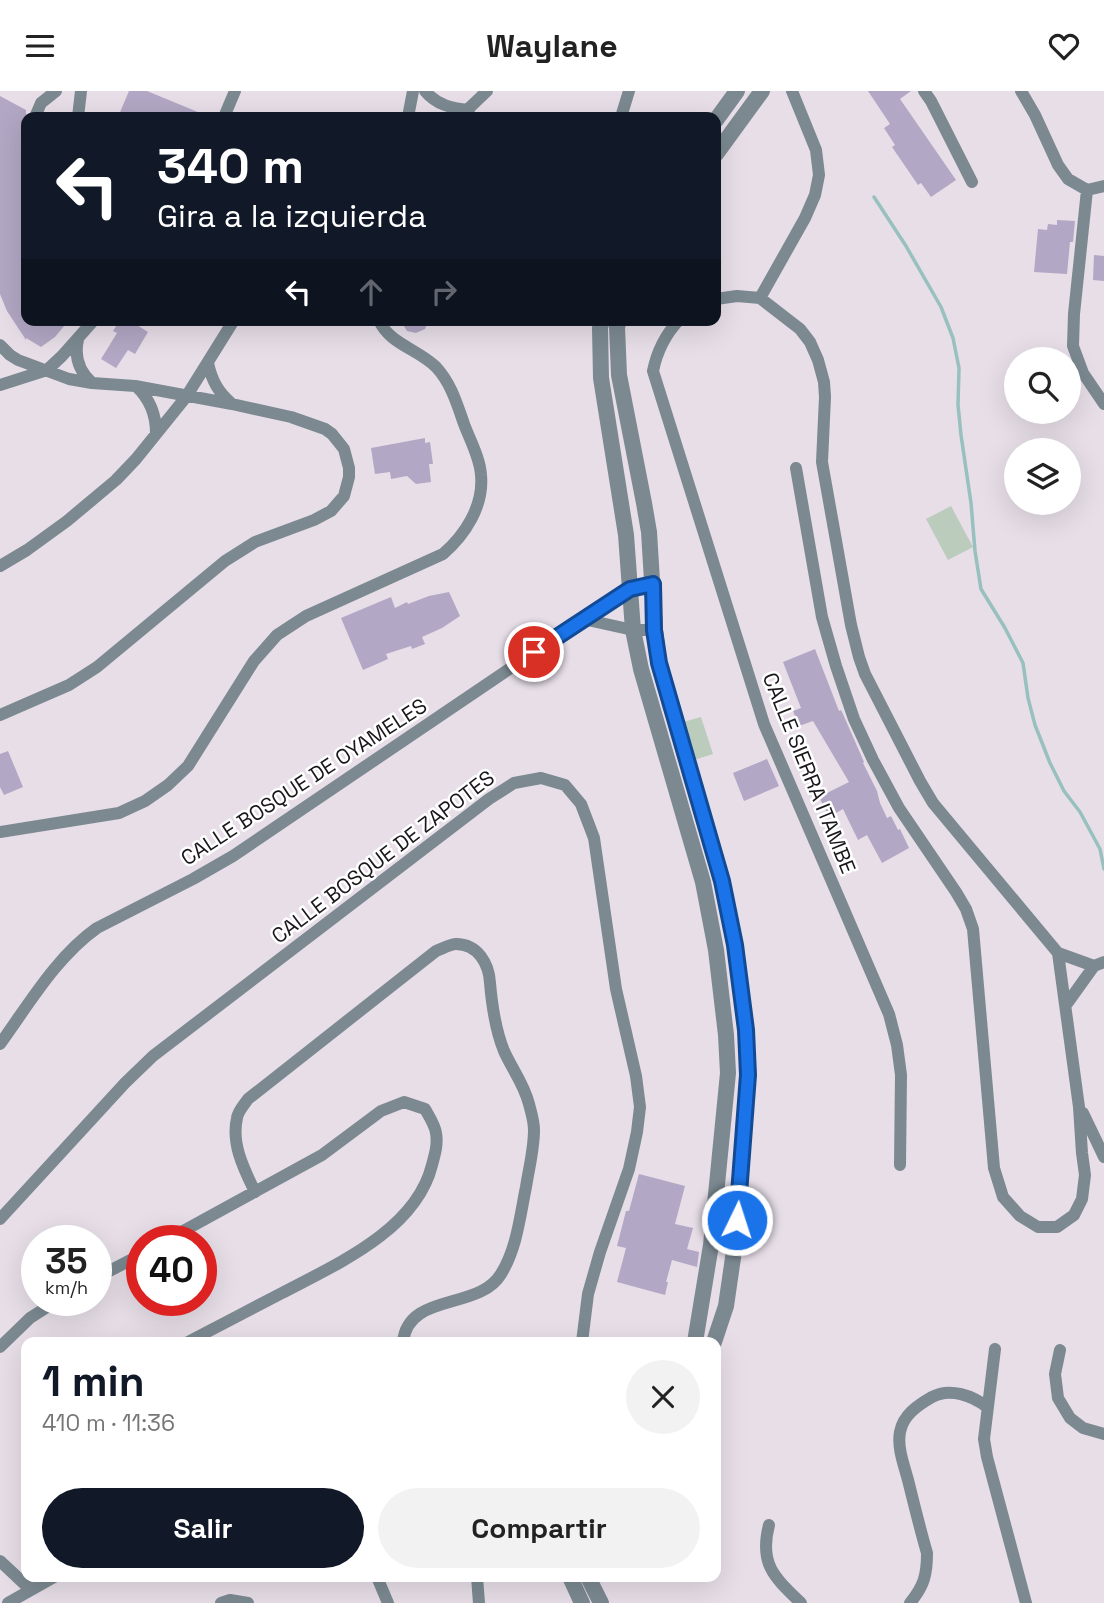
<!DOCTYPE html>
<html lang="es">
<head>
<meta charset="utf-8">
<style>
  :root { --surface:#fff; --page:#f2f2f2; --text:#222; --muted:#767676; --accent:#111827 }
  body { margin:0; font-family:"Space Grotesk",sans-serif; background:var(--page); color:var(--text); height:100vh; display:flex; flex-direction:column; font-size:26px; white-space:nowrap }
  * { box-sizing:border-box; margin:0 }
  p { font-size:23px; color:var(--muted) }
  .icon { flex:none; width:38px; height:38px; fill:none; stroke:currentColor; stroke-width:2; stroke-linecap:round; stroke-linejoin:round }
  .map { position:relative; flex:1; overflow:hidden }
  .side { position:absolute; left:21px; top:1246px; width:700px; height:245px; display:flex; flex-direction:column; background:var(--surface); border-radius:14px; box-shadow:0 7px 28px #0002 }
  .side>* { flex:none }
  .banner { position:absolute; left:21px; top:21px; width:700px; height:214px; border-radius:14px; box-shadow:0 7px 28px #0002; background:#111827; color:#fff; overflow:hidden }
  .tools { position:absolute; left:1004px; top:256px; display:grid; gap:14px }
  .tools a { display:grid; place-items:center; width:77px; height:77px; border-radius:50%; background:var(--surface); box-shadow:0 7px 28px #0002; font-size:35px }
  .speed { position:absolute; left:21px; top:1134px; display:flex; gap:14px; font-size:35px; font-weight:700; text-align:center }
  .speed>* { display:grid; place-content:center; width:91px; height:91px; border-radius:50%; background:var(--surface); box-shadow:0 7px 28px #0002; line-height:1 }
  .speed small { font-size:18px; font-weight:400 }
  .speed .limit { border:10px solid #d22; background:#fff; color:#111 }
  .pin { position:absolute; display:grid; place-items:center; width:60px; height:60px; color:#fff; margin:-30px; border:4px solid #fff; border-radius:50%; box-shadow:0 2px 7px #0007 }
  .me { position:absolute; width:77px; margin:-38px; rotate:4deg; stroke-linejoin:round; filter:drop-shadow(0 0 5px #0008) }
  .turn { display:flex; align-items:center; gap:24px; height:147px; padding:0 21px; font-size:32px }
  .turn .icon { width:91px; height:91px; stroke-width:2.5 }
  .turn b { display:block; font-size:49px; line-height:60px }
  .lanes { display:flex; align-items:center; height:66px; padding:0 21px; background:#0003; justify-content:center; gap:35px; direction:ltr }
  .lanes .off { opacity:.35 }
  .round { display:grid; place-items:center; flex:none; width:74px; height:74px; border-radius:37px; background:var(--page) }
  .overview { display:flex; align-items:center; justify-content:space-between; height:119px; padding:0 21px }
  h1 { font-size:42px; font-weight:700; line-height:52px; color:var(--accent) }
  .action { display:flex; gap:14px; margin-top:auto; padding:14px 21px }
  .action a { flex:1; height:80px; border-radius:42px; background:var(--accent); color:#fff; font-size:28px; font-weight:700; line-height:80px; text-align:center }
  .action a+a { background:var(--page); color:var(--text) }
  header { display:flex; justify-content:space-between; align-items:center; height:91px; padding:0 21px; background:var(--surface); font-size:32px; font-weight:700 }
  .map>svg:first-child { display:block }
</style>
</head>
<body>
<header><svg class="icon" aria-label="menu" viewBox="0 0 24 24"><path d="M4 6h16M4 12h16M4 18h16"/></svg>Waylane<svg class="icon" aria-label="heart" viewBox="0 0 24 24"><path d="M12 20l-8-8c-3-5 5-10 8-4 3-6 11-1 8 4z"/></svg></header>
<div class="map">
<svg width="1104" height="1512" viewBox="0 0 1104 1512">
  <rect width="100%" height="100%" fill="#e7dee8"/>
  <!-- green -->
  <path fill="#bbccbc" d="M951 415 973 456 948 469 926 428Z
    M701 626 713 663 694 669 683 631Z"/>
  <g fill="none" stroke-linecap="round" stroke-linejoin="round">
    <!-- stream -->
    <path stroke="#97c0bf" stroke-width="3.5" d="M874 106 906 155 941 216 953 247 959 277 958 314 961 344 971 412 975 460 981 498 1005 537 1023 572 1028 607 1035 634 1050 672 1064 700 1080 721 1100 758 1104 778"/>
  </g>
  <!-- building -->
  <path fill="#b2a7c4" d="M129 0H147L210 26H118Z
    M868 0H911L900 8 956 89 931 106 921 92 918 94 892 56 895 54 884 37 890 33Z
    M0 5 26 19V229H69L55 246 41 256 26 247V249L7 220 0 203Z
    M1057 129 1075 130 1073 151H1070L1067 183 1034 181 1038 138 1047 139 1048 133 1057 134Z
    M1094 164 1104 165V190L1093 189Z
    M120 229H129L148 241 135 263 128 259 116 277 101 268 117 242 113 240Z
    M400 229H429L425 238 416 242 407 240Z
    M425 347V352L430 351 433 373H429L431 391 416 393 407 385 391 388 390 381 375 383 371 357Z
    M449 501 460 525 442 537 422 546 425 553 412 558 411 555 386 563 388 568 363 579 341 527 391 506 395 517 407 511 408 513 429 505Z
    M815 558 839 620 841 619 843 623 864 671 863 672 877 700 880 712 887 727 891 725 898 739 900 738 909 757 882 772 867 744 858 749 843 718 829 726 819 706 849 691 813 630 799 635 793 620 801 617 783 571Z
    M8 660 23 696 4 704 0 696V663Z
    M767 668 779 695 744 710 733 682Z
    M639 1083 685 1095 675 1133 693 1137 687 1158 699 1161 697 1176 672 1169 666 1191H668L665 1204 617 1191 626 1157 617 1155 626 1120H629Z"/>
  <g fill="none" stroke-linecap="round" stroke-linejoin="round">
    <!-- minor -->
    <path stroke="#7c8991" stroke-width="12" d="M425 0C437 14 451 17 469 19
      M924 0 931 10 972 91
      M1021 0 1035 24 1058 74 1068 88 1087 99
      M464 22 487 0
      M35 26 41 12 56 0
      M78 26 81 0
      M224 26 235 0
      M408 26 413 0
      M621 26 629 0
      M1104 95 1087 99 1074 223 1073 255 1083 282 1104 313
      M760 207 805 127 815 104 819 84 816 59 792 0
      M716 208 737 205 760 207 800 238 810 251 818 269 824 291 825 306 822 371 851 534 859 566 865 583 920 690 933 712 1058 862 1079 1016 1082 1062 1085 1084 1082 1108 1074 1124 1057 1136H1038L1020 1125 1003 1106 994 1077 973 838 966 818 956 801 899 717 873 669 854 628 836 575 822 526 796 377
      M679 229C665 244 657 260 653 280L764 633 889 923 897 954 901 984 900 1074
      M78 249C74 266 79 280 92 292
      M0 254 10 264 18 269 69 288 92 292 135 295 232 313 291 326 325 338 332 343 344 358 349 377V386L344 405 331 420 314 429 255 451 225 470 97 576 69 594 0 624
      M208 272C212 290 218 301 232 313
      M0 294 47 279 62 265 94 229
      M136 295C150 308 156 323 156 342
      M0 475 27 459 67 430 116 389 136 368 186 306 234 229
      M583 528 633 539H655
      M0 741 119 722 145 710 168 694 188 675 254 570 277 544 306 525 443 463C465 444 484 415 481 384 480 367 470 349 464 333 457 313 451 292 436 276 418 258 389 253 379 229
      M1058 862 1094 875
      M1066 914 1094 875 1104 871
      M0 953C29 913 57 865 97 837L193 788 233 765 583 528 630 498 653 493
      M1083 1022 1104 1066
      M255 1101C244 1078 231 1053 237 1027 238 1020 244 1014 248 1008L436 860C442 858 450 853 456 853 478 853 489 873 490 892 492 915 495 938 504 960 512 978 524 993 529 1013 531 1021 534 1030 534 1039 534 1058 529 1077 526 1096 520 1125 517 1157 501 1183 479 1220 408 1201 403 1251
      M0 1128 125 992 153 965 489 708 514 692 541 687 565 694 581 713 594 747 616 898 636 985 640 1016 637 1041 629 1078 600 1161 588 1203 582 1251
      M165 1150 322 1064 381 1020 404 1011 425 1018C429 1025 435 1034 436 1042 438 1053 435 1063 432 1074 416 1139 337 1173 282 1202 251 1218 219 1235 188 1251
      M96 1187 142 1163
      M0 1256 30 1227 58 1209
      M995 1258 984 1348 987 1366 1026 1512
      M1060 1259 1055 1283 1058 1307 1070 1327 1083 1337 1104 1343
      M769 1434C759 1473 774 1486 801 1512
      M0 1470 31 1499
      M377 1486 388 1512
      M477 1486 479 1512
      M8 1512 54 1486
      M221 1512 230 1509 248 1512
      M910 1512C924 1495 927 1484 927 1462 920 1438 914 1413 908 1389 904 1374 897 1356 900 1341 903 1324 918 1314 932 1306 950 1296 973 1305 987 1316"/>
    <!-- tertiary -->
    <path stroke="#7c8991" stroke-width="16" d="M716 29 737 0
      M716 63 762 0
      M602 229 600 237 601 287 626 444 633 539 641 578 703 791 716 859 726 944 728 982 711 1154 695 1251
      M619 229 617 236 619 284 644 412 649 441 655 539 659 572 722 790 735 854 746 939 748 984 735 1153 726 1215 714 1251
      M570 1486 582 1512
      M588 1486 601 1512"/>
  </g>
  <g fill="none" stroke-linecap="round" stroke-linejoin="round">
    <defs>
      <path id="route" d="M534 561 630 498 653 493 654 539 659 572 722 790 735 854 746 939 748 984 737 1129"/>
    </defs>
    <!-- route casing -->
    <use href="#route" stroke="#114b97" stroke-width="18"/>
    <!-- route -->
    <use href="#route" stroke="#1a73e8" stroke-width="12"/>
  </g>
  <g text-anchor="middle" stroke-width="5" stroke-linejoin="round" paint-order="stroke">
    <!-- street labels -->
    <g font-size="21" fill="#1a171a" stroke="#fff">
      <text transform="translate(809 682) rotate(68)" y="7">CALLE SIERRA ITAMBE</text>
      <text transform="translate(304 691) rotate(-33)" y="7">CALLE BOSQUE DE OYAMELES</text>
      <text transform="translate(383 766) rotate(-37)" y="7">CALLE BOSQUE DE ZAPOTES</text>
    </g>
  </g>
</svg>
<div class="tools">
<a><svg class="icon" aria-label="search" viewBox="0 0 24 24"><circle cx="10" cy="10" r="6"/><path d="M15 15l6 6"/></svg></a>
<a><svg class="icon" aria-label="layers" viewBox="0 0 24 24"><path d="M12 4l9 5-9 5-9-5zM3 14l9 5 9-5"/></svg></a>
</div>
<div class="speed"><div>35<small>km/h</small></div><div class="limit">40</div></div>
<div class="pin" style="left:534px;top:561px;background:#d93025"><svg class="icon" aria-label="arrive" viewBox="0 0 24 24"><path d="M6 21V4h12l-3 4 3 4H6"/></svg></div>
<svg class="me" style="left:737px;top:1129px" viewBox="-20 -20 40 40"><circle r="17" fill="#1a73e8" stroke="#fff" stroke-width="3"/><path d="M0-11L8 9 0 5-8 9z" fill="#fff"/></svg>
<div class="banner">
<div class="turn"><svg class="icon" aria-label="left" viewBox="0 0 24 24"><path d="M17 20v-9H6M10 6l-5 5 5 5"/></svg><div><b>340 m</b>Gira a la izquierda</div></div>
<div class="lanes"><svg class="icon" aria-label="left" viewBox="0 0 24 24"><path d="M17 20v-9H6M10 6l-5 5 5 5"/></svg><svg class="icon off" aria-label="ahead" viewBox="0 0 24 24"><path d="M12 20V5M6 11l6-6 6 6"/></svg><svg class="icon off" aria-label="right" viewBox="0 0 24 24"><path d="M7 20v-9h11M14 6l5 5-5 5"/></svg></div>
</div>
<section class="side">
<div class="overview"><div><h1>1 min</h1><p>410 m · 11:36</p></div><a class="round"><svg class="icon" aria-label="close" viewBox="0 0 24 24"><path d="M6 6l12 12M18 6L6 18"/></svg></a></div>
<div class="action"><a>Salir</a><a>Compartir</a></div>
</section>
</div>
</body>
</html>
